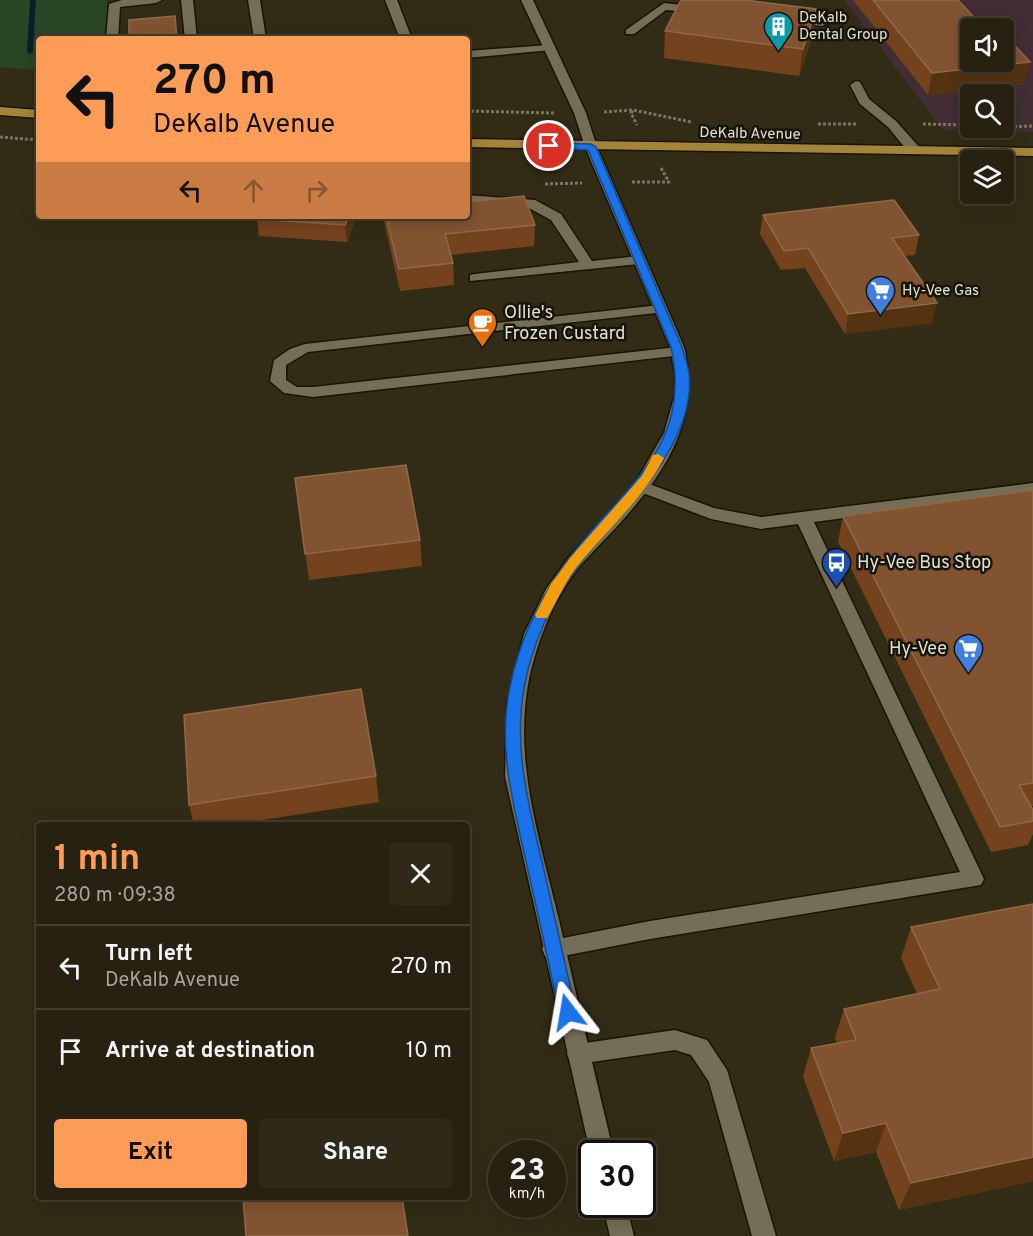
<!DOCTYPE html>
<html lang="en">
<head>
<meta charset="utf-8">
<style>
  :root { --surface:#262110; --page:#2e2919; --text:#f1f3f6; --muted:#a4a39f; --line:#423e30; --accent:#fd9c56 }
  body { margin:0; font-family:Overpass,sans-serif; background:var(--page); color:var(--text); height:100vh; display:flex; flex-direction:column; font-size:22px; white-space:nowrap }
  * { box-sizing:border-box; margin:0 }
  p { font-size:20px; color:var(--muted) }
  .icon { flex:none; width:33px; height:33px; fill:none; stroke:currentColor; stroke-width:2; stroke-linecap:round; stroke-linejoin:round }
  .map { position:relative; flex:1; overflow:hidden }
  .details { position:absolute; left:36px; top:822px; width:434px; height:378px; display:flex; flex-direction:column; background:var(--surface); border-radius:6px; box-shadow:0 3px 15px #0003,0 0 0 2px var(--line) }
  .details>* { flex:none }
  .hud { position:absolute; left:36px; top:36px; width:434px; height:183px; border-radius:6px; box-shadow:0 3px 15px #0003,0 0 0 2px var(--line); background:#fd9c56; color:#111; overflow:hidden }
  .buttons { position:absolute; left:960px; top:18px; display:grid; gap:12px }
  .buttons a { display:grid; place-items:center; width:54px; height:54px; border-radius:6px; background:var(--surface); box-shadow:0 3px 15px #0003,0 0 0 2px var(--line); font-size:30px }
  .speed { position:absolute; left:488px; top:1140px; display:flex; gap:12px; font-size:30px; font-weight:700; text-align:center }
  .speed>* { display:grid; place-content:center; width:78px; height:78px; border-radius:50%; background:var(--surface); box-shadow:0 3px 15px #0003,0 0 0 2px var(--line); line-height:1 }
  .speed small { font-size:15px; font-weight:400 }
  .speed .limit { border:3px solid #111; border-radius:9px; background:#fff; color:#111 }
  .pin { position:absolute; display:grid; place-items:center; width:51px; height:51px; color:#fff; margin:-26px; border:3px solid #fff; border-radius:50%; box-shadow:0 2px 6px #0007 }
  .me { position:absolute; width:66px; margin:-33px; rotate:346deg; stroke-linejoin:round; filter:drop-shadow(0 0 4px #0008) }
  .turn { display:flex; align-items:center; gap:21px; height:126px; padding:0 18px; font-size:27px }
  .turn .icon { width:78px; height:78px; stroke-width:2.5 }
  .turn b { display:block; font-size:42px; line-height:51px }
  .lanes { display:flex; align-items:center; height:57px; padding:0 18px; background:#0003; justify-content:center; gap:30px; direction:ltr }
  .lanes .off { opacity:.35 }
  .round { display:grid; place-items:center; flex:none; width:63px; height:63px; border-radius:6px; background:var(--page) }
  .headline { display:flex; align-items:center; justify-content:space-between; height:102px; padding:0 18px }
  h1 { font-size:36px; font-weight:700; line-height:45px; color:var(--accent) }
  .button { display:flex; gap:12px; margin-top:auto; padding:12px 18px }
  .button a { flex:1; height:69px; border-radius:6px; background:var(--accent); color:#111; font-size:24px; font-weight:700; line-height:69px; text-align:center }
  .button a+a { background:var(--page); color:var(--text) }
  ul { padding:0; list-style:none }
  li { display:flex; align-items:center; gap:18px; height:84px; padding:0 18px; border-top:2px solid var(--line) }
  li div { flex:1 }
  li b { display:block; font-size:22px }
  li em { font-style:normal }
  .map>svg:first-child { display:block }
</style>
</head>
<body>
<div class="map">
<svg width="1033" height="1236" viewBox="0 0 1033 1236">
  <rect width="100%" height="100%" fill="#322c16"/>
  <!-- medical -->
  <path fill="#412d33" fill-rule="evenodd" d="M844 0H1033V132L943 130ZM970 28H1004V62H970ZM970 94H1004V128H970Z"/>
  <!-- green -->
  <path fill="#294625" d="M0 0H107V39H39V70L0 67Z"/>
  <g fill="none" stroke-linecap="round" stroke-linejoin="round">
    <!-- stream -->
    <path fill="#07202b" fill-rule="evenodd" d="M30 0H36L33 52 30 54 27 52Z"/>
    <defs>
      <path id="lane" d="M122 0H162L156 3 120 7 118 39H106L109 4Z
        M181 0H193L197 39H185Z
        M248 0H260L266 39H254Z
        M385 0H397L412 39H400Z
        M664 3 701 7 707 10 701 13 666 10 634 34H626V30Z
        M791 17 822 20 828 23 822 26 787 22V18Z
        M548 45 552 46V50L466 58V51Z
        M856 81 860 82 869 99 896 121 920 148V154H910L888 127 860 104 850 85Z
        M466 195 535 200 561 214 592 261 639 256 646 260 639 264 470 281V275L475 274 579 262 551 220 527 207 466 203Z
        M660 305 665 306 667 309 665 312 308 352 286 365V380L297 387H313L678 347 686 352 683 355 313 397 284 393 270 381 274 360 290 349 305 344Z
        M641 481 714 508 761 517 1033 483V493L814 522 984 879 981 885 650 939 553 958 545 956 542 949 545 942 553 940 650 921 960 872 798 524 761 529 711 519 635 490 633 486Z
        M675 1030 707 1040 727 1070 776 1236H752L709 1082 691 1055 675 1050 578 1064 570 1061 567 1054 570 1047 578 1044Z"/>
      <path id="street" d="M521 0H533L586 113 597 147 684 347C701 417 667 471 621 522 605 540 587 556 573 575 551 605 537 643 529 679 513 762 540 840 559 920 577 998 595 1076 614 1154H591V1156L505 777 507 703 524 634 546 589 569 557 634 485 664 433 675 394V374L670 347 585 147 574 113Z
        M602 1204H626L634 1236H610Z"/>
      <path id="primary" d="M0 107 39 110V118L0 115Z
        M466 139 1033 148V156L466 147Z"/>
    </defs>
    <!-- lane casing -->
    <use href="#lane" stroke="#1a1401" stroke-width="3"/>
    <!-- street casing -->
    <use href="#street" stroke="#1a1401" stroke-width="3"/>
    <!-- primary casing -->
    <use href="#primary" stroke="#1a1401" stroke-width="3"/>
    <!-- path -->
    <path stroke="#797462" stroke-width="3" stroke-dasharray="3 2" stroke-linecap="butt" d="M466 111 554 113
      M633 111 631 113 637 125
      M604 112 633 110 691 122
      M818 124H856
      M923 124 970 125
      M1004 127 1033 126
      M0 137 39 140
      M632 182H669L661 168
      M545 184 582 183"/>
    <!-- lane -->
    <use href="#lane" fill="#756e56" fill-rule="evenodd"/>
    <!-- street -->
    <use href="#street" fill="#756e56" fill-rule="evenodd"/>
    <!-- primary -->
    <use href="#primary" fill="#a38438" fill-rule="evenodd"/>
  </g>
  <!-- wall -->
  <path fill="#75421e" d="M853 0H958L1024 84 928 95Z
    M665 31 813 35 799 76 664 58Z
    M763 215 919 235 915 255 904 256 932 323 845 334 805 268 781 270 760 234Z
    M258 216H357L347 242 259 236 257 219Z
    M384 216H466L535 225 534 246 451 255 453 263 454 285 400 291 384 221Z
    M295 478 420 540 422 566 309 580Z
    M1033 490V806H1031L1033 810V834L1028 845 991 852 838 542 843 516Z
    M376 776 379 802 229 825H194L189 805Z
    M1033 904V1181L899 1210 876 1152 834 1161 803 1077 811 1048 837 1043 835 1038 844 1009 917 994 901 958 911 927Z"/>
  <!-- shaded-wall -->
  <path fill="#553212" d="M816 9 813 35 799 76 803 49Z
    M1030 62 1024 84 928 95 932 73Z
    M349 216H357L347 242 345 225Z
    M937 303 932 323 845 334 848 314Z
    M886 1123 876 1152 834 1161 843 1133Z
    M1033 1157V1181L899 1210 911 1183Z"/>
  <!-- building -->
  <path fill="#815331" stroke="#90694a" stroke-width="1.5" d="M681 0H745L816 9 803 49 665 31Z
    M873 0H958L984 28H970V62H1004V35H1005L1030 62 932 73Z
    M175 16 177 39H129V20Z
    M524 196 535 225 445 234 453 263 399 269 386 216H466V202Z
    M894 200 919 235 892 238 937 303 848 314 808 248 784 251 763 215Z
    M258 216H349L345 225 257 219Z
    M406 465 420 540 305 554 295 478Z
    M1033 490V783L1019 785 1033 810V821L1000 827 843 516Z
    M361 689 376 776 189 805 184 715Z
    M1033 904V1157L911 1183 886 1123 843 1133 811 1048 856 1040 844 1009 940 989 911 927Z
    M243 1197H402L408 1236H246Z"/>
  <!-- route -->
  <path fill="#1a73e8" stroke="#114b97" stroke-width="1.5" d="M549 143 591 144 596 147 682 347C684 356 688 365 689 373 697 447 619 512 579 565 552 599 532 644 524 688 513 749 529 807 543 866 554 915 565 963 576 1012L574 1017 568 1019 562 1017 559 1012C549 963 538 914 527 866 514 806 497 748 510 687 519 641 540 598 568 560 620 489 694 449 671 347L588 150 545 148 544 146Z"/>
  <!-- slow -->
  <path fill="#f59e0b" d="M658 454 664 458C643 498 609 528 580 563 566 580 558 599 547 618H537L535 615 551 584 570 558 642 476 653 455Z"/>
  <!-- icons -->
  <defs>
    <symbol id="building-pin" viewBox="-11 -11 22 30"><path d="M0 17L-7.5 6A9.5 9.5 0 1 1 7.5 6Z" fill="#0f9aa8" stroke="#17140b"/><path d="M-4-6H4V6H1V3H-1V6H-4ZM-2.5-4.3h1.7v1.8h-1.7ZM.8-4.3h1.7v1.8H.8ZM-2.5-1h1.7V.8h-1.7ZM.8-1h1.7V.8H.8Z" fill="#fff"/></symbol>
    <symbol id="supermarket-pin" viewBox="-11 -11 22 30"><path d="M0 17L-7.5 6A9.5 9.5 0 1 1 7.5 6Z" fill="#3f7fe0" stroke="#17140b"/><path d="M-6-5.5h2.5l.6 2H6L4.5 2H-2.5L-4.4-4H-6ZM-1.5 3.2a1.3 1.3 0 1 0 .1 0ZM3 3.2a1.3 1.3 0 1 0 .1 0Z" fill="#fff"/></symbol>
    <symbol id="cafe-pin" viewBox="-11 -11 22 30"><path d="M0 17L-7.5 6A9.5 9.5 0 1 1 7.5 6Z" fill="#e8710a" stroke="#17140b"/><path d="M-5.5-4.5H6V0H3Q3 3.5 0 3.5H-2.5Q-5.5 3.5-5.5 0ZM3-3.2v2h1.7v-2ZM-6 4.5H4V6H-6Z" fill="#fff"/></symbol>
    <symbol id="bus-pin" viewBox="-11 -11 22 30"><path d="M0 17L-7.5 6A9.5 9.5 0 1 1 7.5 6Z" fill="#1a4fb4" stroke="#17140b"/><path d="M-5-6H5V4H4V6H2V4H-2V6H-4V4H-5ZM-3.5-4V0h7V-4ZM-3.5 1.2v1.5H-2V1.2ZM2 1.2v1.5H3.5V1.2Z" fill="#fff"/></symbol>
  </defs>
  <g fill-rule="evenodd">
    <use href="#building-pin" x="762" y="10" width="33" height="45"/>
    <use href="#supermarket-pin" x="864" y="274" width="33" height="45"/>
    <use href="#cafe-pin" x="466" y="306" width="33" height="45"/>
    <use href="#bus-pin" x="820" y="546" width="33" height="45"/>
    <use href="#supermarket-pin" x="952" y="632" width="33" height="45"/>
  </g>
  <g text-anchor="middle" stroke-width="5" stroke-linejoin="round" paint-order="stroke">
    <!-- far-poi labels -->
    <g font-size="15" fill="#e3e0d3" stroke="#17140b" text-anchor="start">
      <text x="799" y="22">DeKalb<tspan x="799" dy="17">Dental Group</tspan></text>
      <text x="902" y="295">Hy-Vee Gas</text>
    </g>
    <!-- far-street labels -->
    <g font-size="15" fill="#e3e0d3" stroke="#17140b">
      <text transform="translate(750 133) rotate(1)" y="5">DeKalb Avenue</text>
    </g>
    <!-- poi labels -->
    <g font-size="18" fill="#e3e0d3" stroke="#17140b" text-anchor="start">
      <text x="504" y="318">Ollie's<tspan x="504" dy="21">Frozen Custard</tspan></text>
      <text x="857" y="568">Hy-Vee Bus Stop</text>
      <text x="947" y="654" text-anchor="end">Hy-Vee</text>
    </g>
  </g>
</svg>
<div class="buttons">
<a><svg class="icon" aria-label="sound" viewBox="0 0 24 24"><path d="M4 9h4l5-4v14l-5-4H4zM17 9q2 3 0 6"/></svg></a>
<a><svg class="icon" aria-label="search" viewBox="0 0 24 24"><circle cx="10" cy="10" r="6"/><path d="M15 15l6 6"/></svg></a>
<a><svg class="icon" aria-label="layers" viewBox="0 0 24 24"><path d="M12 4l9 5-9 5-9-5zM3 14l9 5 9-5"/></svg></a>
</div>
<div class="speed"><div>23<small>km/h</small></div><div class="limit">30</div></div>
<div class="pin" style="left:549px;top:146px;background:#d93025"><svg class="icon" aria-label="arrive" viewBox="0 0 24 24"><path d="M6 21V4h12l-3 4 3 4H6"/></svg></div>
<svg class="me" style="left:568px;top:1012px" viewBox="-20 -20 40 40"><path d="M0-17L14 15 0 8-14 15z" fill="#1a73e8" stroke="#fff" stroke-width="4"/></svg>
<div class="hud">
<div class="turn"><svg class="icon" aria-label="left" viewBox="0 0 24 24"><path d="M17 20v-9H6M10 6l-5 5 5 5"/></svg><div><b>270 m</b>DeKalb Avenue</div></div>
<div class="lanes"><svg class="icon" aria-label="left" viewBox="0 0 24 24"><path d="M17 20v-9H6M10 6l-5 5 5 5"/></svg><svg class="icon off" aria-label="ahead" viewBox="0 0 24 24"><path d="M12 20V5M6 11l6-6 6 6"/></svg><svg class="icon off" aria-label="right" viewBox="0 0 24 24"><path d="M7 20v-9h11M14 6l5 5-5 5"/></svg></div>
</div>
<section class="details">
<div class="headline"><div><h1>1 min</h1><p>280 m · 09:38</p></div><a class="round"><svg class="icon" aria-label="close" viewBox="0 0 24 24"><path d="M6 6l12 12M18 6L6 18"/></svg></a></div>
<ul>
<li><svg class="icon" aria-label="left" viewBox="0 0 24 24"><path d="M17 20v-9H6M10 6l-5 5 5 5"/></svg><div><b>Turn left</b><p>DeKalb Avenue</p></div><em>270 m</em></li>
<li><svg class="icon" aria-label="arrive" viewBox="0 0 24 24"><path d="M6 21V4h12l-3 4 3 4H6"/></svg><div><b>Arrive at destination</b></div><em>10 m</em></li>
</ul>
<div class="button"><a>Exit</a><a>Share</a></div>
</section>
</div>
</body>
</html>
